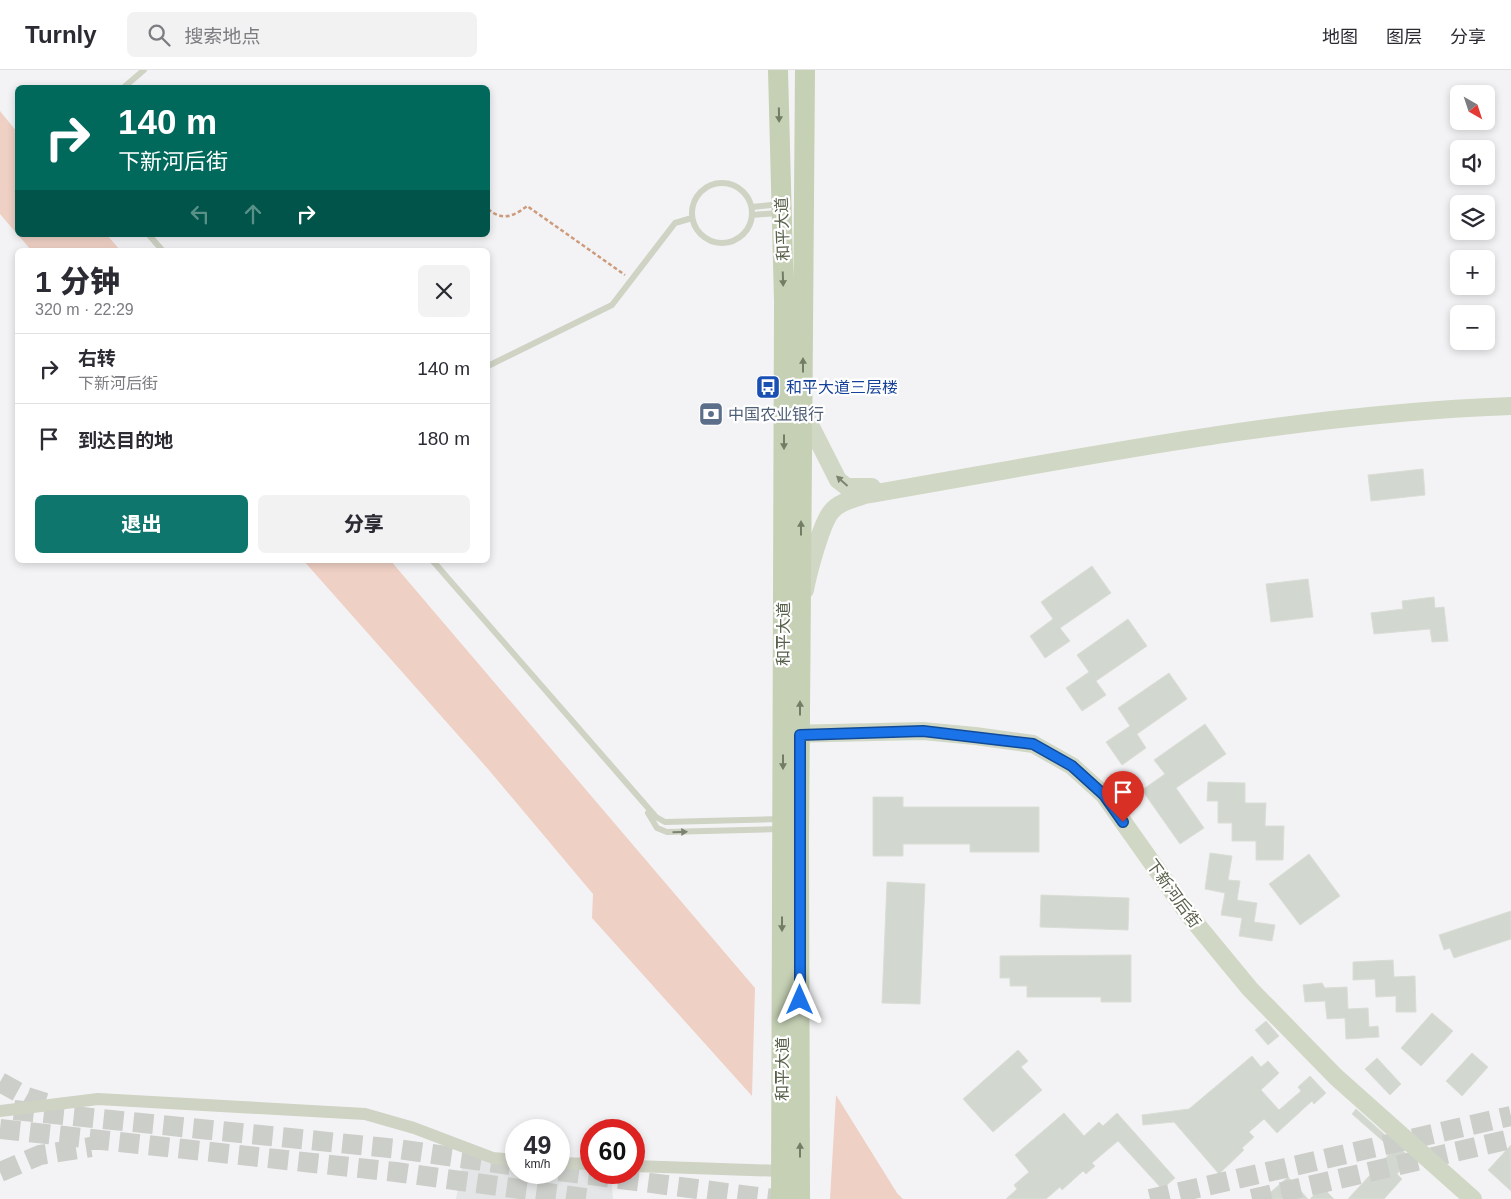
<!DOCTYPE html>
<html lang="zh">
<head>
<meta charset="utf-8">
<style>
  :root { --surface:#fff; --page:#f2f2f3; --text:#2b2b33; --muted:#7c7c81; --line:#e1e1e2; --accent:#0f766e }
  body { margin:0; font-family:Helvetica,"Noto Sans SC",sans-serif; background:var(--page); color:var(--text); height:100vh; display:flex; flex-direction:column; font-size:19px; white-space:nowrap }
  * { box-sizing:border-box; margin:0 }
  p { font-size:16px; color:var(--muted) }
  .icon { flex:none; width:28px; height:28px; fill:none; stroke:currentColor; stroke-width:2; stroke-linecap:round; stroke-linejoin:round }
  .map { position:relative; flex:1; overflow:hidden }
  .details { position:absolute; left:15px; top:178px; width:475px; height:315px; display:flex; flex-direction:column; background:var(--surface); border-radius:8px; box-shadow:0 2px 8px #0003 }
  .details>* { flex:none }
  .banner { position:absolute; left:15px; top:15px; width:475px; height:152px; border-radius:8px; box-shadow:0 2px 8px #0003; background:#00695c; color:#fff; overflow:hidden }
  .needle { width:32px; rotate:141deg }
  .fabs { position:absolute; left:1450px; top:15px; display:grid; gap:10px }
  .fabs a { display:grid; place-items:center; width:45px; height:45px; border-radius:8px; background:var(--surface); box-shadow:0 2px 8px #0003; font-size:25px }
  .speed { position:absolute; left:505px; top:1049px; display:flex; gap:10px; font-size:25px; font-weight:700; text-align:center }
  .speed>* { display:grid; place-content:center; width:65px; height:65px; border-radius:50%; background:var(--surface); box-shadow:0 2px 8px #0003; line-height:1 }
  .speed small { font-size:12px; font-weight:400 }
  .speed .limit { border:8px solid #d22; background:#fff; color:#111 }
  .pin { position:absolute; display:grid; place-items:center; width:42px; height:42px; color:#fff; margin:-51px -21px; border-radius:50% 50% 50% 0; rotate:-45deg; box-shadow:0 0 5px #0007 }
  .pin .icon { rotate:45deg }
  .me { position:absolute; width:55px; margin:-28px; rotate:0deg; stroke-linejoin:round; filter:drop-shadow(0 0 4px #0008) }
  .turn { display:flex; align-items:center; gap:18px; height:105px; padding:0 20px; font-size:22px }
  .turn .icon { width:65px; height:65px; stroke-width:2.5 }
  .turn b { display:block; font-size:35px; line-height:42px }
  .lanes { display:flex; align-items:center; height:48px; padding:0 20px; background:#0003; justify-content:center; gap:25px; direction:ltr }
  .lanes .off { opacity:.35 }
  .round { display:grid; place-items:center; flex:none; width:52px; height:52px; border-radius:8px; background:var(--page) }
  .overview { display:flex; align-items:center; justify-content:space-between; height:85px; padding:0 20px }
  h1 { font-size:30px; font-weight:800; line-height:38px }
  .button { display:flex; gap:10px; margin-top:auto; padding:10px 20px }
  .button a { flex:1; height:58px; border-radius:8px; background:var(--accent); color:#fff; font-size:20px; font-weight:800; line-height:58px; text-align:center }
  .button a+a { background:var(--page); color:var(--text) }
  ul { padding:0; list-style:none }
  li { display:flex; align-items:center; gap:15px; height:70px; padding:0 20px; border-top:1px solid var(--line) }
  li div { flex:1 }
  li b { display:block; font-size:19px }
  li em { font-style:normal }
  header { display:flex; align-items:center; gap:30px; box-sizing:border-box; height:70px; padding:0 25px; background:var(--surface); border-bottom:1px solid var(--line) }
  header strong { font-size:24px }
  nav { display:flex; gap:28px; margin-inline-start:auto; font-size:18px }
  .search { width:350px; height:45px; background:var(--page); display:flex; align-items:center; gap:12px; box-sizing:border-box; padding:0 18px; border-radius:8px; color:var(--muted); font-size:19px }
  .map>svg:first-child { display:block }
</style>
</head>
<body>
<header>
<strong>Turnly</strong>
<div class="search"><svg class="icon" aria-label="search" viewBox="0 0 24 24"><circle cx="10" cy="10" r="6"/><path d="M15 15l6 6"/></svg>搜索地点</div>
<nav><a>地图</a><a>图层</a><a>分享</a></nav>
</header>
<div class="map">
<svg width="1511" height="1129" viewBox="0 0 1511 1129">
  <rect width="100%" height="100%" fill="#f3f3f5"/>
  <!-- education -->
  <path fill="#e4e5e6" d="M465 1081 516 1092V1102H559V1097L591 1100V1102L611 1103 613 1129H456Z"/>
  <!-- green -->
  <path fill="#efd0c4" d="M0 41 17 62V164L0 144Z
    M18 165H107L120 180H31Z
    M303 490H390L755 918 752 1026 592 848 593 824 488 699Z
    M836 1025 897 1123 903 1129H830Z"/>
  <!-- building -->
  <path fill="#d2d7d0" stroke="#daded7" d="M1423 399 1425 425 1371 431 1368 405Z
    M1092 496 1111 523 1060 558 1070 571 1045 588 1030 566 1053 549 1041 532Z
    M1308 509 1313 547 1271 552 1266 514Z
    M1434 527 1435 538 1444 537 1448 571 1432 572 1430 559 1374 564 1371 543 1403 539 1402 531Z
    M1128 549 1147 576 1096 611 1106 625 1082 641 1066 618 1089 602 1077 585Z
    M1169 603 1187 629 1137 664 1146 678 1122 695 1106 672 1130 656 1118 638Z
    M1205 654 1226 684 1176 718 1204 758 1180 774 1142 720 1165 704 1154 690Z
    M1208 712 1245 713V733H1266L1265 756H1284L1283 790H1256V771H1232V753H1218V731H1207Z
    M873 727H903V737H1039V782H970V774H903V786H873Z
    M1210 783 1232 786 1228 810 1240 811 1237 830 1257 833 1254 852 1275 855 1272 871 1239 866 1242 848 1221 845 1225 823 1205 819Z
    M1309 784 1340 826 1300 855 1269 814Z
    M887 812 925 814 920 934 882 933Z
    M1041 825 1129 828 1128 860 1040 857Z
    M1511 841V869L1454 888 1450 878 1444 880 1439 865Z
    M1131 885V932H1101V927H1027V916H1010V908H1000V886Z
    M1393 890 1394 907 1415 906 1416 942H1396V926L1376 927 1375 909 1353 910V892Z
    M1322 913 1325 918 1347 917 1348 939 1368 938 1369 957 1378 956 1379 967 1346 969 1345 948 1327 949 1325 931 1305 932 1303 915Z
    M1432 943 1453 961 1421 996 1401 978Z
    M1266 951 1279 966 1268 975 1255 960Z
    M1018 980 1028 991 1021 997 1042 1020 993 1062 963 1029Z
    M1472 983 1488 997 1462 1026 1446 1011Z
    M1252 986 1261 997 1268 991 1279 1003 1261 1020 1279 1040 1301 1021 1298 1017 1310 1006 1326 1023 1314 1034 1312 1031 1277 1063 1264 1049 1249 1062 1254 1067 1242 1078 1244 1080 1219 1104 1174 1052 1143 1055 1142 1045 1189 1039Z
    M1377 988 1401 1014 1390 1025 1365 999Z
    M1356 1039 1411 1088 1397 1104 1402 1109 1384 1129H1348L1393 1080 1352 1044Z
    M1064 1043 1084 1066 1099 1052 1103 1056 1117 1043 1175 1108 1162 1119 1118 1071 1092 1093 1095 1096 1086 1104 1083 1101 1062 1120 1060 1117 1046 1129H1006L1017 1119 1014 1115 1029 1102 1015 1085Z
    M1511 1075V1121L1488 1100Z
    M1288 1107 1308 1129H1263Z
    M1322 1117 1334 1129H1310Z"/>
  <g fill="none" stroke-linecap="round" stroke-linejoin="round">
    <!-- primary-tunnel -->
    <path stroke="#ccceca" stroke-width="20" stroke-dasharray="20 10" stroke-linecap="butt" d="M0 1012 27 1027 52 1035
      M14 1040 398 1079 510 1095
      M0 1059 396 1102 592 1129
      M559 1101 773 1129
      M0 1102 40 1085 91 1077
      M1150 1129 1511 1046
      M1252 1129 1511 1069"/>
    <!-- path -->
    <path stroke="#cd9c7d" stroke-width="2.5" stroke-dasharray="4 2.5" stroke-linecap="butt" d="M488 139C502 151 513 147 527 136L625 205"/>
    <!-- lane -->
    <path stroke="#ced3c4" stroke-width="6" d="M123 18 144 0
      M692 143a30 30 0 1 1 60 0a30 30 0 1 1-60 0Z
      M752 137 780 134
      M752 145 778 143
      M149 165 162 180
      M488 296 612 235 675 153 692 148
      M432 490 656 747 665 752 780 749
      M648 743 657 758 667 762 780 759"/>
    <!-- street -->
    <path stroke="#ced3c4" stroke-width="12" d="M0 1041 98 1029 365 1044 414 1058 493 1088 516 1090
      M559 1093 591 1094
      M634 1096 781 1101"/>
    <!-- secondary -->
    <path stroke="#d0d8c5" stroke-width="18" d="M802 339 838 410 847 417H872
      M805 520C808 504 821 454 831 442 839 432 853 429 865 425 1080 388 1293 344 1511 336
      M786 664 923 661 975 666 1033 674 1072 696 1104 725 1189 845 1250 919 1336 1007 1473 1129"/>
    <!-- primary -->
    <path stroke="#c5d0b4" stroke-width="20" d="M778 0 784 231 781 1129
      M800 1129 799 771 805 0"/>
  </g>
  <!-- one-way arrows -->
  <defs><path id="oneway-solid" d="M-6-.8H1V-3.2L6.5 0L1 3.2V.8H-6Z" transform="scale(1.25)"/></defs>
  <g fill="#737c65">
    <use href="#oneway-solid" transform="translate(779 45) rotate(89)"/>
    <use href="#oneway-solid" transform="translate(783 209) rotate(88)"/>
    <use href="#oneway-solid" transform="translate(803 295) rotate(-90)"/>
    <use href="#oneway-solid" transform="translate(784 372) rotate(90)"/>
    <use href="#oneway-solid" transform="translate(801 458) rotate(-90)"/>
    <use href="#oneway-solid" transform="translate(800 638) rotate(-90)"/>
    <use href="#oneway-solid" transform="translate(783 692) rotate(90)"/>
    <use href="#oneway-solid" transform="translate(782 854) rotate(90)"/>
    <use href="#oneway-solid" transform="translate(800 1080) rotate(-90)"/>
  </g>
  <use fill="#7c8470" href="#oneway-solid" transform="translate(842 411) rotate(-138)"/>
  <use fill="#7b826f" href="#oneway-solid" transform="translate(680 762) rotate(-2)"/>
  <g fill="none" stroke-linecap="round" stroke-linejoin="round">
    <defs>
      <path id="route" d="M800 930V665L923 661 1033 674 1072 696 1104 725 1123 752"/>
    </defs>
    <!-- route casing -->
    <use href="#route" stroke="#114b97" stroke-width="12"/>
    <!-- route -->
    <use href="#route" stroke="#1a73e8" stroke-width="9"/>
  </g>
  <!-- icons -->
  <defs>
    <symbol id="bus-square" viewBox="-11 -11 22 22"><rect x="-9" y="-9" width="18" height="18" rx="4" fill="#1a4fb4" stroke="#fff"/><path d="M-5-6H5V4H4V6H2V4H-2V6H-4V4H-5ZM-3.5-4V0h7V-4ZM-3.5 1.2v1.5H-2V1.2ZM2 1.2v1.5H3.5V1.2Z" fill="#fff"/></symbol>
    <symbol id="bank-square" viewBox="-11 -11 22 22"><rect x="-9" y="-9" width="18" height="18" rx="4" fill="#5c6f8a" stroke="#fff"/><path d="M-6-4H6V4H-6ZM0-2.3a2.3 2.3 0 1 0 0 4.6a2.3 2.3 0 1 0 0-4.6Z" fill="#fff"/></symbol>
  </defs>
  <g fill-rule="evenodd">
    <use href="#bus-square" x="754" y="303" width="28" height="28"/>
    <use href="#bank-square" x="697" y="330" width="28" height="28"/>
  </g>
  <g text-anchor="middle" stroke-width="4.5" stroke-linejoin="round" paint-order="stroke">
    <!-- street labels -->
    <g font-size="16" fill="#58604b" stroke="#fff">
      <text transform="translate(782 159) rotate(-92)" y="6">和平大道</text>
      <text transform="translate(783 564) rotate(-90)" y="6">和平大道</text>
      <text transform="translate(1174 823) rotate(54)" y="6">下新河后街</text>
      <text transform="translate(782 999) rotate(-90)" y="6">和平大道</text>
    </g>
    <!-- transit labels -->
    <g font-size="16" fill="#164399" stroke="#fff" text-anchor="start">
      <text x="786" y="323">和平大道三层楼</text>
    </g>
    <!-- service labels -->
    <g font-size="16" fill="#4e5e75" stroke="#fff" text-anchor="start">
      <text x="728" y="350">中国农业银行</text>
    </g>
  </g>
</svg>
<div class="fabs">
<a><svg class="needle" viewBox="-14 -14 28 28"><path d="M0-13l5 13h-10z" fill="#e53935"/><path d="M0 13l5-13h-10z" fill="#7c7c81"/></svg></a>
<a><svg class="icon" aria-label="sound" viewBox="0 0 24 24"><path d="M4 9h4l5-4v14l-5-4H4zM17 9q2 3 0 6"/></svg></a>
<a><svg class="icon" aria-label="layers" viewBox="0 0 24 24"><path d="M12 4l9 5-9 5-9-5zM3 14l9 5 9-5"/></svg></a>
<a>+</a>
<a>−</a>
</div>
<div class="speed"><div>49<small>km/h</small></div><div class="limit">60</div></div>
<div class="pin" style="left:1123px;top:752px;background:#d93025"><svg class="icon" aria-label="arrive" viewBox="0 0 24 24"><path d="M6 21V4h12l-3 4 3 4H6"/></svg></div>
<svg class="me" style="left:800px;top:930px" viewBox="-20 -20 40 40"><path d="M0-17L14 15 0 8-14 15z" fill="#1a73e8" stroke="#fff" stroke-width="4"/></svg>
<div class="banner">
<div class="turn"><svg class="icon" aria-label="right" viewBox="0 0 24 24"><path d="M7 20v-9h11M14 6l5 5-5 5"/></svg><div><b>140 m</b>下新河后街</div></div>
<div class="lanes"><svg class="icon off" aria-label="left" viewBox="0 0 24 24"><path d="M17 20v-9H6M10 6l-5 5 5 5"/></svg><svg class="icon off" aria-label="ahead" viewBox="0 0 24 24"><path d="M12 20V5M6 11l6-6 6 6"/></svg><svg class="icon" aria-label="right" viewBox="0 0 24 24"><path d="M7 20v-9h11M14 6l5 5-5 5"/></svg></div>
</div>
<section class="details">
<div class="overview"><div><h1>1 分钟</h1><p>320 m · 22:29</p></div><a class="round"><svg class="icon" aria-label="close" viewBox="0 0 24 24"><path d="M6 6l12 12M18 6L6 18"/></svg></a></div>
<ul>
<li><svg class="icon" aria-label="right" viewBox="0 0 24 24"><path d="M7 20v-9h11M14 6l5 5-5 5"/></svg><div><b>右转</b><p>下新河后街</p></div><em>140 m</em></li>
<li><svg class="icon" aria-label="arrive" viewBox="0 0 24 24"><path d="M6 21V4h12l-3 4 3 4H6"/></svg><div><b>到达目的地</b></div><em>180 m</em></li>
</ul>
<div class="button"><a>退出</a><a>分享</a></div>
</section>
</div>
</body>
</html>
